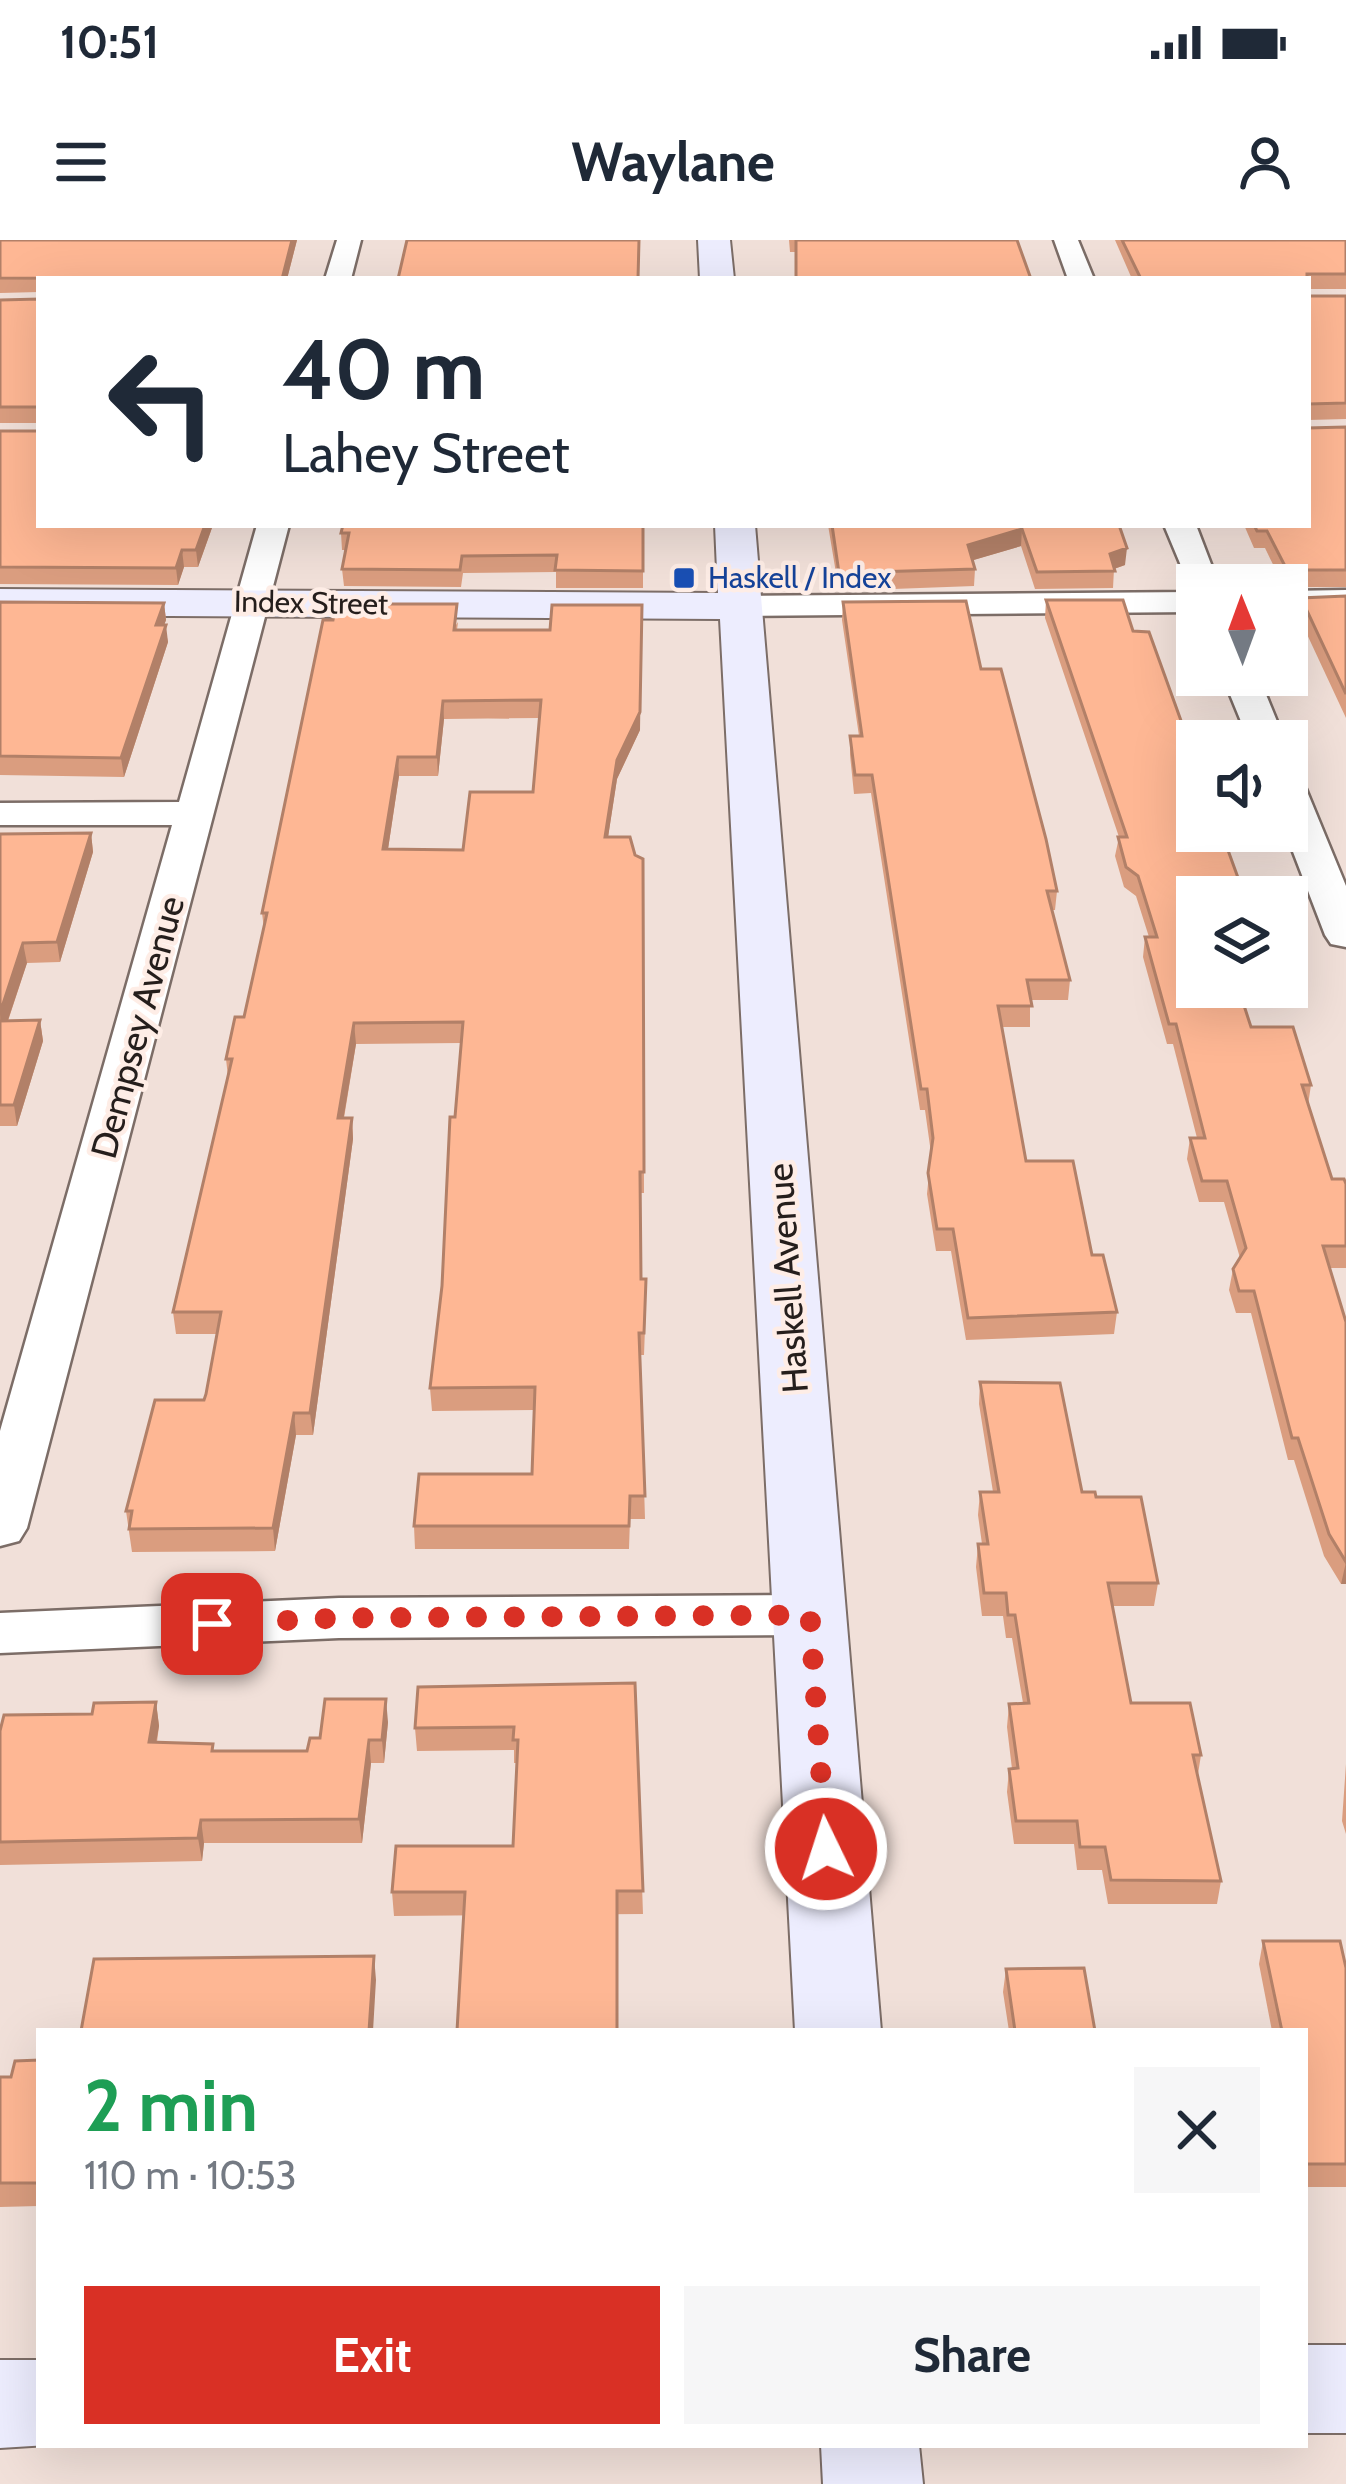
<!DOCTYPE html>
<html lang="en">
<head>
<meta charset="utf-8">
<style>
  :root { --surface:#fff; --page:#f6f6f7; --text:#1f2937; --muted:#747a83; --accent:#d93025 }
  body { margin:0; font-family:Cabin,sans-serif; background:var(--page); color:var(--text); height:100vh; display:flex; flex-direction:column; font-size:45px; white-space:nowrap }
  * { box-sizing:border-box; margin:0 }
  p { font-size:39px; color:var(--muted) }
  .icon { flex:none; width:66px; height:66px; fill:none; stroke:currentColor; stroke-width:2; stroke-linecap:round; stroke-linejoin:round }
  .map { position:relative; flex:1; overflow:hidden }
  .drawer { position:absolute; left:36px; top:1788px; width:1272px; height:420px; display:flex; flex-direction:column; background:var(--surface); border-radius:0px; box-shadow:0 12px 48px #0002 }
  .drawer>* { flex:none }
  .banner { position:absolute; left:36px; top:36px; width:1275px; height:252px; border-radius:0px; box-shadow:0 12px 48px #0002; background:#fff; color:var(--text); overflow:hidden }
  .needle { width:78px; rotate:359deg }
  .tools { position:absolute; left:1176px; top:324px; display:grid; gap:24px }
  .tools a { display:grid; place-items:center; width:132px; height:132px; border-radius:0px; background:var(--surface); box-shadow:0 12px 48px #0002; font-size:60px }
  .pin { position:absolute; display:grid; place-items:center; width:102px; height:102px; color:#fff; margin:-51px; border-radius:24px; box-shadow:0 6px 18px #0006 }
  .me { position:absolute; width:132px; margin:-66px; rotate:356deg; stroke-linejoin:round; filter:drop-shadow(0 0 9px #0008) }
  .turn { display:flex; align-items:center; gap:42px; height:252px; padding:0 48px; font-size:54px }
  .turn .icon { width:156px; height:156px; stroke-width:2.5 }
  .turn b { display:block; font-size:84px; line-height:102px }
  .round { display:grid; place-items:center; flex:none; width:126px; height:126px; border-radius:0px; background:var(--page) }
  .head { display:flex; align-items:center; justify-content:space-between; height:204px; padding:0 48px }
  h1 { font-size:72px; font-weight:700; line-height:90px; color:#1e9e55 }
  .action { display:flex; gap:24px; margin-top:auto; padding:24px 48px }
  .action a { flex:1; height:138px; border-radius:0px; background:var(--accent); color:#fff; font-size:48px; font-weight:700; line-height:138px; text-align:center }
  .action a+a { background:var(--page); color:var(--text) }
  .status { display:flex; justify-content:space-between; align-items:center; height:84px; padding:0 60px; background:var(--surface); direction:ltr }
  .status svg { height:33px; fill:currentColor }
  header { display:flex; justify-content:space-between; align-items:center; height:156px; padding:0 48px; background:var(--surface); font-size:54px; font-weight:700 }
  .map>svg:first-child { display:block }
</style>
</head>
<body>
<div class="status"><b>10:51</b><svg viewBox="0 0 49 12"><path d="M0 12V9h3v3zM5 12V6h3v6zM10 12V3h3v9zM15 12V0h3v12zM26 1h20v11H26zM47 4h2v5h-2z"/></svg></div>
<header><svg class="icon" aria-label="menu" viewBox="0 0 24 24"><path d="M4 6h16M4 12h16M4 18h16"/></svg>Waylane<svg class="icon" aria-label="person" viewBox="0 0 24 24"><circle cx="12" cy="8" r="4"/><path d="M4 21q1-7 8-7t8 7"/></svg></header>
<div class="map">
<svg width="1346" height="2244" viewBox="0 0 1346 2244">
  <rect width="100%" height="100%" fill="#f1e0d9"/>
  <g fill="none" stroke-linecap="round" stroke-linejoin="round">
    <defs>
      <path id="street" d="M337 0H361L351 39H325Z
        M1054 0H1078L1094 39H1068Z
        M257 285H289L27 1288 19 1301 0 1306V1191L172 585H0V563L179 562Z
        M1164 285H1196L1219 345H1197V372L741 376 724 366 741 356 1192 352Z
        M1346 350V370L1287 371V351Z
        M1222 435H1258L1285 501H1249Z
        M1287 538 1300 541 1306 549 1346 646V707L1331 704 1325 695 1285 591Z
        M810 1355 830 1361 838 1375 830 1389 810 1395 339 1398 0 1413V1373L339 1358Z"/>
      <path id="secondary" d="M698 0H730L734 39H700Z
        M715 285H755L881 1791H795L720 379 0 375V349L718 353Z
        M1305 2105H1346V2193H1305Z
        M0 2120H39V2205H48L0 2208Z
        M821 2205H919L923 2244H823Z"/>
    </defs>
    <!-- street casing -->
    <use href="#street" stroke="#7c6d67" stroke-width="5"/>
    <!-- secondary casing -->
    <use href="#secondary" stroke="#7c6d67" stroke-width="4"/>
    <!-- street -->
    <use href="#street" fill="#fff" fill-rule="evenodd"/>
    <!-- secondary -->
    <use href="#secondary" fill="#ededfe" fill-rule="evenodd"/>
  </g>
  <!-- wall -->
  <path fill="#da9d7f" fill-rule="evenodd" d="M0 0H297L287 39H39V52L0 53Z
    M789 0H1017L795 12H790Z
    M1115 0H1346V49H1308V39H1132Z
    M1308 56H1346V179L1308 180Z
    M39 59V183H0V60Z
    M1346 187V347H1287V345H1283L1265 308H1254L1244 285H1308Z
    M0 191 39 285H213L198 327H184L178 345 0 344Z
    M643 285V348H556V332L463 333 461 347 344 346 342 329 346 310H342L341 293Z
    M828 285H1119L1125 325 1114 329 1113 348 1035 349 1021 306 973 320 975 329 974 346 839 351Z
    M1346 356V478L1298 375 1301 358Z
    M1046 360 1197 657 1251 787 1311 845 1308 865 1332 939 1346 944V1028H1330L1346 1082V1344H1341L1324 1316 1294 1220H1288L1251 1073H1236L1229 1050 1233 1029 1240 1018 1224 962H1199L1187 919 1190 898H1197L1173 804H1167L1143 717 1145 697H1149L1136 656 1124 647 1115 616 1119 597 1045 378Z
    M0 362 164 363 166 380 164 385 168 402 124 537 0 535Z
    M843 362 981 429 1057 651 1055 670H1052L1070 740 1068 760H1030V787H1002L1026 921 1092 1015 1117 1072 1114 1094 966 1100 951 1011H936L927 954 931 913 925 870H920L871 553 854 554 850 515V496H859L842 380Z
    M458 382 457 390 640 490 617 539 608 597 643 619 644 953H640L641 1039 646 1061 644 1115H640L645 1279H630L629 1309H415L414 1286 532 1234 534 1170 432 1171 430 1148 442 1046 461 803 356 804 344 878H352L353 899 313 1195H296L275 1311 132 1312 126 1271 204 1160 217 1094H176L173 1072 228 837 226 819 244 777 264 689 262 673ZM539 478 533 552 463 610 388 609 399 536H438L444 479Z
    M91 593 93 612 60 722 27 723 8 781 40 780 43 801 17 886H0V594Z
    M980 1142 1082 1252 1096 1257 1158 1343 1154 1366H1113L1131 1463 1201 1515 1198 1534 1221 1641 1217 1664H1108L1102 1630H1077L1074 1604H1014L1007 1552 1009 1529H1012L1007 1487 1009 1464 1023 1463 1012 1398H1006L1003 1376H982L976 1327 978 1304H982L978 1275 980 1252H993L979 1164Z
    M635 1443 643 1674 394 1676 392 1652 513 1606 517 1523H514V1510L417 1511 415 1488Z
    M156 1462 159 1486 157 1502 213 1511H307L320 1498 388 1482 384 1523H371L362 1603H204L202 1621 0 1625V1491Z
    M1346 1524V1594L1342 1581Z
    M1263 1701 1346 1728V1947H1305V1791H1272L1259 1724Z
    M1006 1729 1095 1791H1009L1003 1752Z
    M39 1820V1966L0 1967V1837H11Z"/>
  <!-- shaded-wall -->
  <path fill="#b28068" d="M292 0H297L287 39H282Z
    M205 285H213L198 327 196 310Z
    M1022 289 1021 306 967 322 968 305Z
    M1127 308 1125 325 1108 331 1110 314Z
    M182 310 184 327 178 345 176 328Z
    M164 363 166 380 158 402 156 385Z
    M642 365 640 490 617 539 605 617V597Z
    M166 385 168 402 124 537 121 518Z
    M443 461 444 479 438 536 437 517Z
    M398 517 399 536 385 629 383 609Z
    M91 593 93 612 60 722 57 702Z
    M23 703 27 723 1 801 0 773Z
    M40 780 43 801 17 886 14 865Z
    M354 783 356 804 340 899 338 878Z
    M352 878 353 899 313 1195 310 1173Z
    M294 1173 296 1195 275 1311 273 1288Z
    M1346 1322V1344H1341Z
    M386 1459 388 1482 384 1523 382 1500Z
    M156 1462 159 1486 152 1525 149 1502Z
    M369 1500 371 1523 362 1603 359 1579Z
    M201 1580 204 1603 202 1621 198 1598Z
    M374 1716 376 1740 373 1791H369Z"/>
  <!-- building -->
  <path fill="#feb794" stroke="#b28068" stroke-width="3" fill-rule="evenodd" d="M0 0H292L282 39 0 38Z
    M407 0H639L638 39H398Z
    M796 0H1017L1031 39H796Z
    M1122 0H1346V34H1307V39H1141Z
    M1308 56H1346V163L1308 164Z
    M39 59V167H0V60Z
    M1346 187V330H1287L1267 291H1257L1254 285H1308V188Z
    M0 191H39V285H205L196 310H182L176 328 0 327Z
    M343 285H643V331L555 330 557 315 462 316 460 330 342 329 349 293H341Z
    M832 285H1119L1127 308 1110 314 1115 331 1037 332 1022 289 968 305 975 329 839 333Z
    M1346 356V454L1301 358Z
    M1046 360H1123L1133 391 1149 392 1197 525V591H1221L1245 657H1197V747H1238L1251 787H1293L1311 845H1302L1332 939H1344L1346 944V1006H1323L1346 1082V1322L1329 1294 1298 1198H1292L1254 1051H1239L1233 1029 1246 1008 1227 941H1202L1190 898H1205L1176 784H1169L1145 697H1157L1138 636 1126 627 1118 597H1127Z
    M966 361 981 429H1001L1046 599 1057 651H1047L1070 740H1027L1032 766H998L1026 921H1073L1092 1015H1103L1117 1072 968 1078 953 989H937L928 933 933 898 927 849H921L872 535H855L850 496H862L843 362Z
    M0 362 164 363 156 385H166L121 518 0 516Z
    M336 364H457L454 390H550L552 365H642L640 472 617 520 605 597H630L635 615 643 619 644 932H640L641 1039H646L644 1093H639L645 1256H630L629 1286H414L419 1234H532L535 1147 430 1148 442 1046 450 877H455L463 782 354 783 338 878H352L310 1173H294L273 1288 129 1289 132 1271H126L155 1160H204L206 1154 221 1072H173L232 819H226L235 777H244L267 673H262L323 380H333ZM541 460 533 552H470L463 610 383 609 398 517H437L443 461Z
    M91 593 57 702 23 703 0 773V594Z
    M40 780 14 865H0V781Z
    M980 1142 1060 1143 1082 1252H1095L1096 1257H1141L1158 1343H1108L1131 1463H1190L1201 1515H1193L1221 1641 1111 1640 1105 1607H1080L1077 1581H1016L1009 1529 1018 1528 1009 1464 1029 1463 1015 1375H1008L1006 1353H984L978 1304H988L980 1252H999Z
    M635 1443 643 1651H617V1791H457L465 1652H392L396 1606H513L518 1500H513L514 1487 415 1488 418 1447Z
    M325 1459H386L382 1500H369L359 1579 201 1580 198 1598 0 1602V1491L4 1475 92 1474 94 1463 156 1462 149 1502 213 1504 212 1511H307L310 1498H320Z
    M1263 1701H1340L1346 1728V1924H1305V1791H1282Z
    M374 1716 369 1791H81L94 1719Z
    M1084 1728 1095 1791H1015L1006 1729Z
    M39 1820V1943H0V1837H11L15 1821Z"/>
  <g fill="none" stroke-linecap="round" stroke-linejoin="round">
    <!-- route -->
    <path stroke="#d93025" stroke-width="21" stroke-dasharray="0 37.8" d="M212 1384 339 1378 810 1375 826 1609"/>
  </g>
  <!-- markers -->
  <rect fill="#1a4fb4" stroke="#feede6" stroke-width="4.5" x="672" y="326" width="24" height="24" rx="6"/>
  <g text-anchor="middle" stroke-width="9" stroke-linejoin="round" paint-order="stroke">
    <!-- far-transit labels -->
    <g font-size="30" fill="#164399" stroke="#feede6" text-anchor="start">
      <text x="708" y="348">Haskell / Index</text>
    </g>
    <!-- far-street labels -->
    <g font-size="30" fill="#251e1c" stroke="#feede6">
      <text transform="translate(311 363) rotate(1)" y="10">Index Street</text>
    </g>
    <!-- street labels -->
    <g font-size="36" fill="#251e1c" stroke="#feede6">
      <text transform="translate(137 787) rotate(-75)" y="13">Dempsey Avenue</text>
      <text transform="translate(787 1038) rotate(-94)" y="13">Haskell Avenue</text>
    </g>
  </g>
</svg>
<div class="tools">
<a><svg class="needle" viewBox="-14 -14 28 28"><path d="M0-13l5 13h-10z" fill="#e53935"/><path d="M0 13l5-13h-10z" fill="#747a83"/></svg></a>
<a><svg class="icon" aria-label="sound" viewBox="0 0 24 24"><path d="M4 9h4l5-4v14l-5-4H4zM17 9q2 3 0 6"/></svg></a>
<a><svg class="icon" aria-label="layers" viewBox="0 0 24 24"><path d="M12 4l9 5-9 5-9-5zM3 14l9 5 9-5"/></svg></a>
</div>
<div class="pin" style="left:212px;top:1384px;background:#d93025"><svg class="icon" aria-label="arrive" viewBox="0 0 24 24"><path d="M6 21V4h12l-3 4 3 4H6"/></svg></div>
<svg class="me" style="left:826px;top:1609px" viewBox="-20 -20 40 40"><circle r="17" fill="#d93025" stroke="#fff" stroke-width="3"/><path d="M0-11L8 9 0 5-8 9z" fill="#fff"/></svg>
<div class="banner">
<div class="turn"><svg class="icon" aria-label="left" viewBox="0 0 24 24"><path d="M17 20v-9H6M10 6l-5 5 5 5"/></svg><div><b>40 m</b>Lahey Street</div></div>
</div>
<section class="drawer">
<div class="head"><div><h1>2 min</h1><p>110 m · 10:53</p></div><a class="round"><svg class="icon" aria-label="close" viewBox="0 0 24 24"><path d="M6 6l12 12M18 6L6 18"/></svg></a></div>
<div class="action"><a>Exit</a><a>Share</a></div>
</section>
</div>
</body>
</html>
